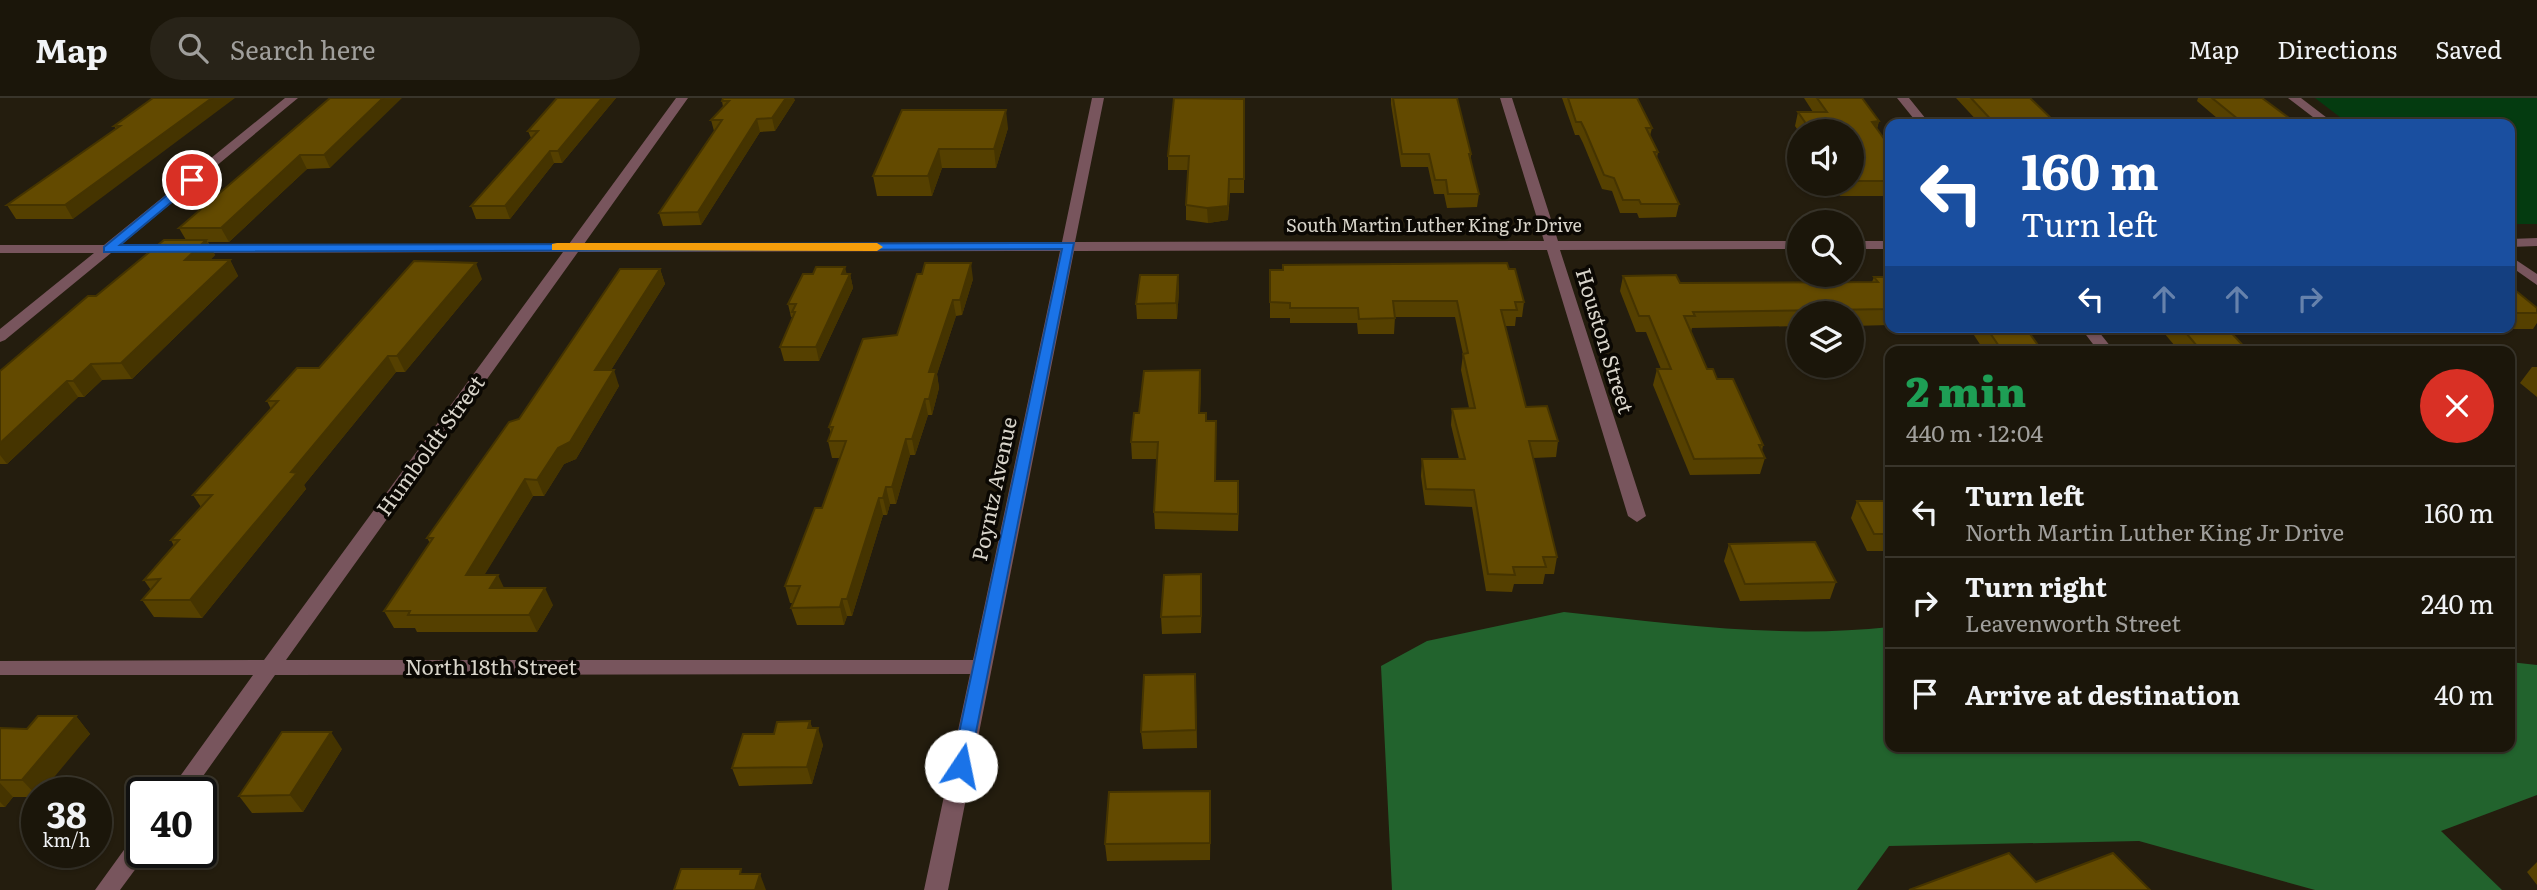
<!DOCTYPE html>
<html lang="en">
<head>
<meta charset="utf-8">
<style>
  :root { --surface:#1b160a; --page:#282318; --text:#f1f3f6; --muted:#a09f9c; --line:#39352b }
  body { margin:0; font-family:Literata,serif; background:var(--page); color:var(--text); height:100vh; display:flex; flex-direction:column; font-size:26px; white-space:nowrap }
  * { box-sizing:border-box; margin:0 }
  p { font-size:23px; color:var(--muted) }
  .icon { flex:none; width:38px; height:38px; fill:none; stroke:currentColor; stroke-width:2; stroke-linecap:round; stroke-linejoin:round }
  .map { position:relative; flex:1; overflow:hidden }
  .panel { position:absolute; left:1885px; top:248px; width:630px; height:406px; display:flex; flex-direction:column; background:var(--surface); border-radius:14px; box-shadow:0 2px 5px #0004,0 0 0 2px var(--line) }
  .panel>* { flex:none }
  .hud { position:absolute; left:1885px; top:21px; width:630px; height:214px; border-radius:14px; box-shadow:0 2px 5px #0004,0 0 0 2px var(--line); background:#1a4fa0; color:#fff; overflow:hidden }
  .tools { position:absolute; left:1787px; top:21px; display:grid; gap:14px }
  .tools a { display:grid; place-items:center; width:77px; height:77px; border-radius:50%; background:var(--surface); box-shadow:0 2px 5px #0004,0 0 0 2px var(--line); font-size:35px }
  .speed { position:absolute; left:21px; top:679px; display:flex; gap:14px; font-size:35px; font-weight:700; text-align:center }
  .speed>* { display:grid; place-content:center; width:91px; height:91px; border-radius:50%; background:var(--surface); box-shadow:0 2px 5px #0004,0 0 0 2px var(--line); line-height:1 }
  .speed small { font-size:18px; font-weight:400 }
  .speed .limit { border:4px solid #111; border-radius:10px; background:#fff; color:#111 }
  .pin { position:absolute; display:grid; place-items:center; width:60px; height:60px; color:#fff; margin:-30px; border:4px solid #fff; border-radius:50%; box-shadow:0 2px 7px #0007 }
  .me { position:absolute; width:77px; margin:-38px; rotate:11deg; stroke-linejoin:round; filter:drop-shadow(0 0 5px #0008) }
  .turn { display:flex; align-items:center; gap:24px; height:147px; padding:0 21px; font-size:32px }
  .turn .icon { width:91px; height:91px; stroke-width:2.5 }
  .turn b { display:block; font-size:49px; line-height:60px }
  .lanes { display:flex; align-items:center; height:66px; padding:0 21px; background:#0003; justify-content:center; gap:35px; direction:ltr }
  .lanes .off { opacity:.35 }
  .round { display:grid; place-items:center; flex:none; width:74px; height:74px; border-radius:37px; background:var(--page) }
  .head { display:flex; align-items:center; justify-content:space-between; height:119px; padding:0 21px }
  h1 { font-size:42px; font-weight:800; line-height:52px; color:#1e9e55 }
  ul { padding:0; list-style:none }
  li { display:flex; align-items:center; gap:21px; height:91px; padding:0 21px; border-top:2px solid var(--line) }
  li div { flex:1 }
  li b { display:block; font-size:26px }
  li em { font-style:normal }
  header { display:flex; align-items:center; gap:42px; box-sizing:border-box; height:98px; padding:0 35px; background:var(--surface); border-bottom:2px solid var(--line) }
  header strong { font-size:33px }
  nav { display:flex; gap:38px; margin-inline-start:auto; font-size:24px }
  .search { width:490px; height:63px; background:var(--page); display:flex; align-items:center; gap:18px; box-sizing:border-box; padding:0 24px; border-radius:38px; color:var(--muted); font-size:26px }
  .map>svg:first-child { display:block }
</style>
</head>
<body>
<header>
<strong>Map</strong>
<div class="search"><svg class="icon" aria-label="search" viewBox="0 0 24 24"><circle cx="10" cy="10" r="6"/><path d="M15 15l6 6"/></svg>Search here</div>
<nav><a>Map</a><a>Directions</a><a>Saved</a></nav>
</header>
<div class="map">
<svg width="2537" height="792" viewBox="0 0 2537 792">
  <rect width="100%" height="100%" fill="#241d0e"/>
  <!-- green -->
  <path fill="#043b10" d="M2315 0H2537V126H2510V26H2349Z"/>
  <!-- forest -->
  <path fill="#22632d" d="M1564 514C1673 526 1781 541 1890 529V649H2510V564L2537 567V697L2441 733 2502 792H2315L2139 743 1889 748 1857 792H1392L1381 568 1427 543Z"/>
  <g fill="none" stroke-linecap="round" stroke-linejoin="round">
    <!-- minor -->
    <path fill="#78555d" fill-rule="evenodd" d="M285 0H298L121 147 569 146 676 0H688L584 146 1062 144 1092 0H1104L1075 144 1544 143 1500 0H1512L1558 143H1799V151L1560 152 1646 418 1637 424 1628 418 1547 152 1074 153 948 792H924L970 576 275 577 191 695H168L253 577H0V563L264 562 563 154 111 155 5 242 0 244V231L94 155H0V147H104ZM1060 153 973 562H286L578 154Z
      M1897 0H1909L1930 26H1918Z
      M2288 0H2301L2335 26H2322Z
      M2537 140V148L2510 149V141Z
      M1852 143H1890V151H1852Z
      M2510 158 2537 176V187L2510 168Z
      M2080 229H2095L2115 254H2099Z
      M142 736V754H148L120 792H95L134 738Z"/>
  </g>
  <!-- wall -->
  <path fill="#554000" d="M153 0 73 121H16L7 107 116 31 114 28Z
    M330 0V70L307 71 229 144H208L215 157 210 162H230L238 178 132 281 102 282 84 299H78L7 366H0V273L96 198 186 142 179 130Z
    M557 0H616L562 65H554L510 121H476L471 108 531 40 528 33Z
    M1391 0H1457L1471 56V64L1479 96 1477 109 1447 110 1444 96H1434L1428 69H1401L1391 6Z
    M1562 0H1637L1652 30 1650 38 1658 54 1657 60 1679 106 1676 119 1639 120 1637 115H1620L1612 93 1602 91 1583 45 1579 37H1575Z
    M1804 0H1862L1879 23 1877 31 1890 49V98H1840L1832 86H1852V33H1799V34L1795 28 1798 14H1813Z
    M1956 0H2030L2057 26H1980Z
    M2198 0H2262L2297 26H2224L2197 3Z
    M1206 1H1244V95H1230L1228 122 1208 125 1186 122V107L1188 72H1168V58Z
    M795 2 775 33 760 34 701 127 663 128 659 115 714 33 711 22 723 9 722 3Z
    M902 12 1008 30 996 70H942L932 98H877L873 78Z
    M660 171 665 186 611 272 619 288 576 361 564 366 544 398H533L484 477 504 490 553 507 537 534H417L415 530H394L384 513 430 445 427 440 519 321Z
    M1509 171 1524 204 1522 219H1516L1515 228H1505L1526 309 1558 343 1556 359 1533 360 1557 459 1554 476H1545L1543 486H1514L1512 494 1486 493 1472 409 1425 407 1421 378 1422 361H1459L1451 327 1452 311 1469 310 1461 272 1463 256 1455 219H1395L1394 236H1358L1357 225H1290V220H1270V172Z
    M847 176H850L853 190 819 263H784L780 249 793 219H791L788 206Z
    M1178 177 1179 192 1177 221H1137L1136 206Z
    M1623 178 1680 185 1872 184 1874 179H1890V227L1852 228V215H1799V228L1692 230 1691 234 1707 271 1717 281 1763 347 1762 353 1765 360 1760 376 1690 377 1653 287 1657 271H1661L1646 234H1636L1620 193Z
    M482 181 405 274H396L304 387 306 391 202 520 154 519 142 502 151 492 144 482 174 448 171 442 201 409 193 397 271 311 267 303 319 270Z
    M973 181 962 217 956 218 937 276 939 290 932 317H928L915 357H910L896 406H890L887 417H883L852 518H847L844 527H797L791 510 793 505H790L785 488 822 410 840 360H832L828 343 831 335 829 329 897 237Z
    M2510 188 2537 210V225L2533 231H2484L2482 234 2279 232 2277 229H2510Z
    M1891 229H2025L2043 254H1985L1970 231H1893Z
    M2159 229H2226L2249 254H2180Z
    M2532 269H2537V299L2520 285Z
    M1201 288 1200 315 1206 323H1216V383L1239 400 1238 433 1155 431 1154 414 1157 361H1132L1131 344 1139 315Z
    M1857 403H1890V453H1867L1851 420Z
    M1729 446 1836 484 1830 501 1740 503 1724 463Z
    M1202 493 1201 535 1162 536 1161 519Z
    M1196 593 1197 650 1143 651 1141 634Z
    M76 618 90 636 37 695V699H13L5 709H0V630L27 631Z
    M810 623 812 630 823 647 812 686 739 688 732 670 774 636Z
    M342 651 303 714 252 715 239 698Z
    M1210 693V762L1107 763 1105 746Z
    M2537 764V787L2527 774Z"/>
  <!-- shaded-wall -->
  <path fill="#453400" d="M212 0H235L73 121 65 107Z
    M383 0H402L330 70 324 57Z
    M602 0H616L562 65 558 53Z
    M786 0H794L795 2 775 33 772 20Z
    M1006 12 1008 30 996 70 994 51Z
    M757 21 760 34 701 127 698 114Z
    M1879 23 1875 37 1872 24Z
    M939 51 942 70 932 98 928 78Z
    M550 53 554 65 510 121 505 108Z
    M300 57 307 71 229 144 221 130Z
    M1229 81 1228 122 1208 125 1207 110Z
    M206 142 215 157 194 177 185 162Z
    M230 162 238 178 132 281 121 265Z
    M476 165 482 181 405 274 397 258Z
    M971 165 973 181 962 217 960 202Z
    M845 169 848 181 850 176 853 190 819 263 816 249Z
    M660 171 665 186 601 288 595 272Z
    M1178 177 1179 192 1177 221 1176 205Z
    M953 202 956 218 937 276 939 290 932 317 929 301V274Z
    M388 258 396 274 304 387 306 391 202 520 190 502 291 374Z
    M91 266 102 282 84 299 73 283Z
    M614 272 619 288 576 361 564 366 544 398 537 382 558 350Z
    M1200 272 1201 288 1199 331V315Z
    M67 283 78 299 7 366 0 357V345Z
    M925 301 928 317 915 357 912 341Z
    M906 341 910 357 896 406 892 389Z
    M525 381 533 398 474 494 466 477Z
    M886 389 890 406 887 417 883 400Z
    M879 400 883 417 852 518 847 501Z
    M1201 476 1202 493 1201 535Z
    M498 477 506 494 490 490Z
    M545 490 553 507 537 534 529 517Z
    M842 501 847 518 844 527 840 509Z
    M76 618 90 636 41 695H37V698L22 682Z
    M810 623 815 640 818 630 823 647 812 686 807 669 808 630Z
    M331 634 342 651 303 714 290 697Z
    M0 685 13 699 5 709 0 704Z
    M1210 693 1211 710 1210 762Z
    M760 776 766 792H755Z"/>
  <!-- building -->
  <path fill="#634a00" stroke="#453400" stroke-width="2" d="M153 0H212L65 107H7L120 28H114Z
    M330 0H383L324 57H300L221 130H179Z
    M557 0H602L558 53H550L505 108H471L538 33H528Z
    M723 0H786L772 20 757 21 698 114 659 115 722 22H711L729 3H722Z
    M1174 0 1244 1V81H1229L1228 108 1207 110 1186 107 1189 58H1168Z
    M1393 0H1457L1471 56H1469L1479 96H1448L1446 82H1435L1429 56H1402Z
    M1568 0H1637L1652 30H1646L1658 54H1654L1679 106H1641L1639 102H1623L1614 80 1604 77 1585 32 1581 24H1576Z
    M1817 0H1862L1879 23 1872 24 1890 49V83H1852V33H1811L1798 14H1827Z
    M1971 0H2030L2057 26H1995Z
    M2212 0H2262L2297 26H2244Z
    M902 12H1006L994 51H939L928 78H873Z
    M164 142H206L185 162H230L121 265 91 266 73 283H67L0 345V273L88 198H96Z
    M414 163 476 165 397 258H388L291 374 297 375 190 502H142L160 481 144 482 179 442H171L212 397H193L278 303H267L297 270H319Z
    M925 165H971L960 202H953L929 274H936L929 301H925L912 341H906L892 389H886L883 400H879L847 501H842L840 509 791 510 800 488H785L815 410H822L846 343H828L833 329H829L863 241 897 237 917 176H922Z
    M1507 165 1509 171H1515L1524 204H1515L1517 212H1501L1526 309 1547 308 1558 343H1529L1557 459H1543L1546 469H1513L1515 477 1488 476 1474 392 1426 391 1422 361H1465L1452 311 1475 310 1463 256 1468 255 1457 203H1393L1395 220 1359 221 1358 210H1290V205L1270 204V172H1283V167Z
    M816 169H845L842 176H850L816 249H780L795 214H792L796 206H788L803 176H813Z
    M620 171H660L595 272H614L570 344 558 350 537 382 525 381 466 477H498L490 490H545L529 517H408L410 513H384L433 440H427L509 324 519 321Z
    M1140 177H1178L1176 205 1136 206Z
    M1676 177 1680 185 1878 184 1874 179H1890V211L1693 214 1695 218H1684L1707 271H1713L1717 281H1733L1763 347H1759L1765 360 1694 361 1657 271H1671L1649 218H1639L1623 178Z
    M2510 188 2537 210V215H2510Z
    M1986 229H2025L2043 254H2003Z
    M2181 229H2226L2249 254H2202Z
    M1200 272 1199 315H1206V323H1216L1215 383H1238V416L1154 414 1158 344H1131L1134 315H1139L1144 273Z
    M1857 403H1890V436H1874Z
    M1815 444 1836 484 1745 486 1729 446Z
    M1201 476V518L1161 519 1164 477Z
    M1195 576 1196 632 1141 634 1144 577Z
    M38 618H76L22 682H0V630L27 631Z
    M810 623 808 630H818L807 669 732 670 743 636H774L777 624Z
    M282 634H331L290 697 239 698Z
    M1210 693V745L1105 746 1109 694Z
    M2009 755 2036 784 2113 755 2150 792H1909Z
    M681 771H741L740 776H760L755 792H674Z"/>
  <!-- route -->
  <path fill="#1a73e8" stroke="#114b97" stroke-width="2" d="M188 80 198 82 120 147 1074 145 968 674H955L952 668 1062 151 104 154V149Z"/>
  <!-- slow -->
  <path fill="#f59e0b" d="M557 145H877L883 149 877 153 552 152V146Z"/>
  <g text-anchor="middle" stroke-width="7" stroke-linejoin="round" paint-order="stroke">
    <!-- far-street labels -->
    <g font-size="18" fill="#d8d4ca" stroke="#0b0803">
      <text x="1434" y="134">South Martin Luther King Jr Drive</text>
    </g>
    <!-- street labels -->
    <g font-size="21" fill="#d8d4ca" stroke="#0b0803">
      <text transform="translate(1604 243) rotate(73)" y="7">Houston Street</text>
      <text transform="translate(431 348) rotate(-54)" y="7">Humboldt Street</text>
      <text transform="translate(995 391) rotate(-78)" y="7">Poyntz Avenue</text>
      <text x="491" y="577">North 18th Street</text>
    </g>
  </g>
</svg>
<div class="tools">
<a><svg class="icon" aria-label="sound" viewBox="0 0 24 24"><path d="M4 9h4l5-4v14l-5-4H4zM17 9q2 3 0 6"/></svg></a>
<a><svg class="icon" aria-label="search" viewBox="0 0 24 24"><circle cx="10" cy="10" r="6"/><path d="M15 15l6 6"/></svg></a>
<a><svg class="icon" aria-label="layers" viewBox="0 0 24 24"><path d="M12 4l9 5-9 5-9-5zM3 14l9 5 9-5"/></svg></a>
</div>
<div class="speed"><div>38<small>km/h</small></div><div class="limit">40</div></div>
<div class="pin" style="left:192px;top:82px;background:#d93025"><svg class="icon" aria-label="arrive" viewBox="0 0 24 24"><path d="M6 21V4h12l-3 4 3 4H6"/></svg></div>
<svg class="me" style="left:961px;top:668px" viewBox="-20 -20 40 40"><circle r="19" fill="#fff"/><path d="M0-13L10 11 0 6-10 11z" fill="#1a73e8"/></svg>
<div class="hud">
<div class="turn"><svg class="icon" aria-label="left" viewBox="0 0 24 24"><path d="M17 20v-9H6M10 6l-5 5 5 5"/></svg><div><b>160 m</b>Turn left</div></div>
<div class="lanes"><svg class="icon" aria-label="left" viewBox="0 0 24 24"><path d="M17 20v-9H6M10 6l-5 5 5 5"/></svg><svg class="icon off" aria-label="ahead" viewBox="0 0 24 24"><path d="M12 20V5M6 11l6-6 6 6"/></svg><svg class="icon off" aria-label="ahead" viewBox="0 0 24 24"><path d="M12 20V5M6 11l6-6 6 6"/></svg><svg class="icon off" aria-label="right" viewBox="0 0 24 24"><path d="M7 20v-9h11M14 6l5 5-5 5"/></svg></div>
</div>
<section class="panel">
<div class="head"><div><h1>2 min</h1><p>440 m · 12:04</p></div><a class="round" style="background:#d93025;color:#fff"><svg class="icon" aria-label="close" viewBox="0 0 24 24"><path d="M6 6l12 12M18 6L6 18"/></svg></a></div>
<ul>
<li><svg class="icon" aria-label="left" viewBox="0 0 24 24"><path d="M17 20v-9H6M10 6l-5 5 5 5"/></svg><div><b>Turn left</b><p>North Martin Luther King Jr Drive</p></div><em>160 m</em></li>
<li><svg class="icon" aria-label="right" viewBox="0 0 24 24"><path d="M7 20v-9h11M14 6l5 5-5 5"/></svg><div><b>Turn right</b><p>Leavenworth Street</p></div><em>240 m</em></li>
<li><svg class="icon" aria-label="arrive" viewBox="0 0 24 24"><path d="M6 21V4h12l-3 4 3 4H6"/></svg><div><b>Arrive at destination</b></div><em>40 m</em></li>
</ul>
</section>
</div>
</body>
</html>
